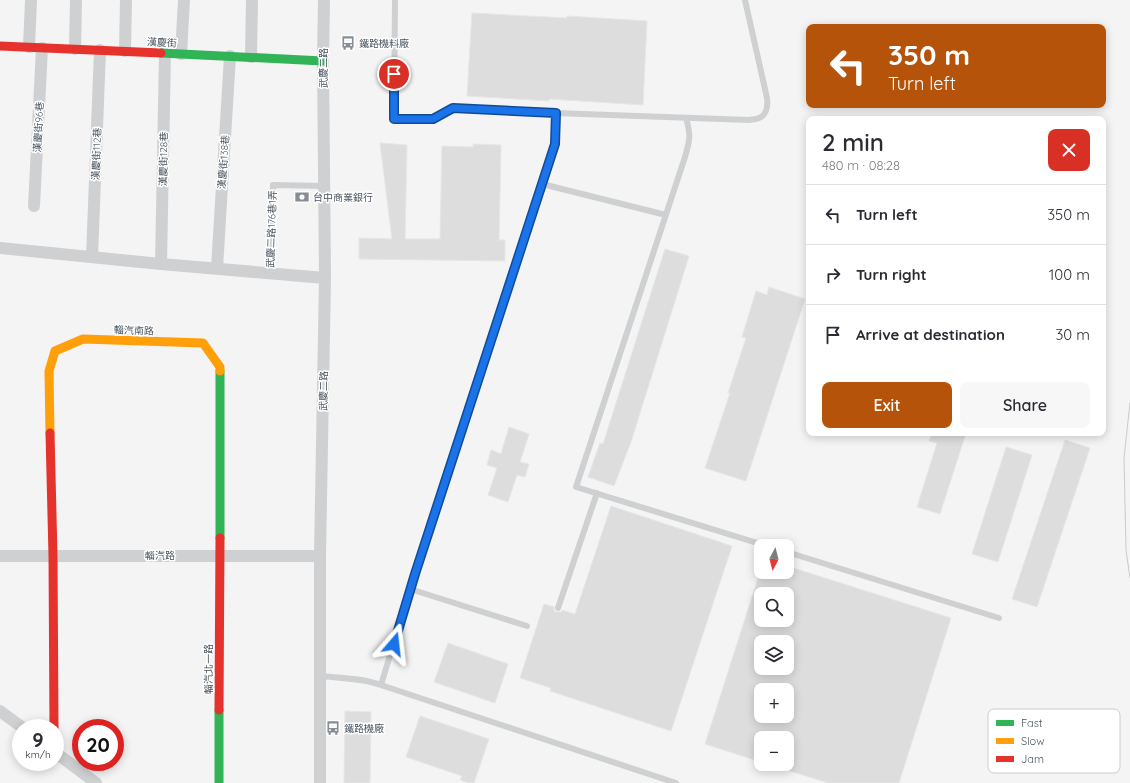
<!DOCTYPE html>
<html lang="en">
<head>
<meta charset="utf-8">
<style>
  :root { --surface:#fff; --page:#f7f7f7; --text:#2b2b33; --muted:#7c7c81; --line:#e1e1e2; --accent:#b45309 }
  body { margin:0; font-family:Quicksand,"Noto Sans TC",sans-serif; background:var(--page); color:var(--text); height:100vh; display:flex; flex-direction:column; font-size:15px; white-space:nowrap }
  * { box-sizing:border-box; margin:0 }
  p { font-size:13px; color:var(--muted) }
  .icon { flex:none; width:22px; height:22px; fill:none; stroke:currentColor; stroke-width:2; stroke-linecap:round; stroke-linejoin:round }
  .map { position:relative; flex:1; overflow:hidden }
  .drawer { position:absolute; left:806px; top:116px; width:300px; height:320px; display:flex; flex-direction:column; background:var(--surface); border-radius:8px; box-shadow:0 2px 10px #0003 }
  .drawer>* { flex:none }
  .hud { position:absolute; left:806px; top:24px; width:300px; height:84px; border-radius:8px; box-shadow:0 2px 10px #0003; background:#b45309; color:#fff; overflow:hidden }
  .needle { width:26px; rotate:187deg }
  .controls { position:absolute; left:754px; top:539px; display:grid; gap:8px }
  .controls a { display:grid; place-items:center; width:40px; height:40px; border-radius:8px; background:var(--surface); box-shadow:0 2px 10px #0003; font-size:20px }
  .speed { position:absolute; left:12px; top:719px; display:flex; gap:8px; font-size:20px; font-weight:700; text-align:center }
  .speed>* { display:grid; place-content:center; width:52px; height:52px; border-radius:50%; background:var(--surface); box-shadow:0 2px 10px #0003; line-height:1 }
  .speed small { font-size:10px; font-weight:400 }
  .speed .limit { border:6px solid #d22; background:#fff; color:#111 }
  .pin { position:absolute; display:grid; place-items:center; width:34px; height:34px; color:#fff; margin:-17px; border:2px solid #fff; border-radius:50%; box-shadow:0 1px 4px #0007 }
  .me { position:absolute; width:44px; margin:-22px; rotate:17deg; stroke-linejoin:round; filter:drop-shadow(0 0 3px #0008) }
  .turn { display:flex; align-items:center; gap:14px; height:84px; padding:0 16px; font-size:18px }
  .turn .icon { width:52px; height:52px; stroke-width:2.5 }
  .turn b { display:block; font-size:28px; line-height:34px }
  .round { display:grid; place-items:center; flex:none; width:42px; height:42px; border-radius:8px; background:var(--page) }
  .head { display:flex; align-items:center; justify-content:space-between; height:68px; padding:0 16px }
  h1 { font-size:24px; font-weight:600; line-height:30px }
  .action { display:flex; gap:8px; margin-top:auto; padding:8px 16px }
  .action a { flex:1; height:46px; border-radius:8px; background:var(--accent); color:#fff; font-size:16px; font-weight:600; line-height:46px; text-align:center }
  .action a+a { background:var(--page); color:var(--text) }
  ul { padding:0; list-style:none }
  li { display:flex; align-items:center; gap:12px; height:60px; padding:0 16px; border-top:1px solid var(--line) }
  li div { flex:1 }
  li b { display:block; font-size:15px }
  li em { font-style:normal }
  .map>svg:first-child { display:block }
</style>
</head>
<body>
<div class="map">
<svg width="1130" height="783" viewBox="0 0 1130 783">
  <rect width="100%" height="100%" fill="#f4f4f4"/>
  <!-- building -->
  <path fill="#ddddde" stroke="#e5e6e7" fill-rule="evenodd" d="M472 13 567 18V16L647 21 643 105 549 99V101L467 96Z
    M380 143 407 145 405 239H440L442 146 473 147V144L501 145 499 240H505V261L359 259V238L392 239Z
    M665 249 689 256 631 442 614 486 588 477 600 443 603 444Z
    M769 287 805 299 746 481 705 468 730 393H728L746 338 742 337 756 291 767 295Z
    M509 427 529 434 520 462 529 464 525 477 517 475 508 502 488 495 497 468 487 465 491 450 501 454Z
    M932 433H966L940 514 917 507 937 443 929 441Z
    M1065 440 1090 448 1037 607 1012 599Z
    M1006 447 1032 455 998 562 972 554Z
    M611 506 732 546 671 731 550 691 551 688 520 678 544 604 554 607V611L557 612H561L562 610 575 614Z
    M787 566 951 618 899 783H828L787 770V738H761V762L705 744 760 572H787ZM761 594H787V620H761ZM761 642H787V668H761ZM761 690H787V716H761Z
    M448 643 508 664 495 703 434 682Z
    M345 711 371 712 370 783H344Z
    M420 716 489 739 474 783H469L460 780 462 776 406 757Z"/>
  <g fill="none" stroke-linecap="round" stroke-linejoin="round">
    <!-- lane -->
    <path stroke="#ced0d2" stroke-width="6" d="M395 0 394 119H433L453 108 555 113 749 120C751 119 756 120 759 118 767 115 768 105 767 98L745 0
      M555 113V144L410 589 381 685 676 783
      M686 118C691 135 690 140 685 157L576 487 767 546
      M542 184 666 215
      M269 273 273 185 324 186
      M787 552 999 618
      M410 589 527 626
      M558 608 597 493
      M320 676C340 678 362 678 381 685"/>
    <!-- street -->
    <path stroke="#ced0d2" stroke-width="12" d="M29 47 31 0
      M75 49 76 0
      M125 51 126 0
      M181 54 184 0
      M251 57 252 0
      M34 206 42 48
      M0 248 161 264 325 278
      M92 257 100 50
      M161 264 165 53
      M217 268 230 56
      M0 556H320
      M0 711 23 728
      M55 752 96 783
      M320 783V556L325 278 323 61 324 0"/>
    <!-- fast -->
    <path stroke="#30b455" stroke-width="9" d="M161 53 323 61
      M220 538V371
      M219 783V710"/>
    <!-- slow -->
    <path stroke="#ff9f0a" stroke-width="9" d="M50 433 49 371 55 351 83 339 203 343 220 367V371"/>
    <!-- jam -->
    <path stroke="#e5322d" stroke-width="9" d="M0 46 161 53
      M50 433 53 556 54 728
      M219 710 220 538"/>
    <!-- tram -->
    <path stroke="#c9cacc" stroke-width="1" d="M1130 403 1124 458 1126 550 1130 578"/>
  </g>
  <g fill="none" stroke-linecap="round" stroke-linejoin="round">
    <defs>
      <path id="route" d="M394 644 415 574 555 144 556 113 453 108 433 119H394V74"/>
    </defs>
    <!-- route casing -->
    <use href="#route" stroke="#114b97" stroke-width="10"/>
    <!-- route -->
    <use href="#route" stroke="#1a73e8" stroke-width="7"/>
  </g>
  <!-- icons -->
  <defs>
    <symbol id="bus-bare" viewBox="-9 -9 18 18"><path d="M-5-6H5V4H4V6H2V4H-2V6H-4V4H-5ZM-3.5-4V0h7V-4ZM-3.5 1.2v1.5H-2V1.2ZM2 1.2v1.5H3.5V1.2Z" fill="#868d94" stroke="#fff" stroke-width="2.5" paint-order="stroke"/></symbol>
    <symbol id="bank-bare" viewBox="-9 -9 18 18"><path d="M-6-4H6V4H-6ZM0-2.3a2.3 2.3 0 1 0 0 4.6a2.3 2.3 0 1 0 0-4.6Z" fill="#868d94" stroke="#fff" stroke-width="2.5" paint-order="stroke"/></symbol>
  </defs>
  <g fill-rule="evenodd">
    <use href="#bus-bare" x="338" y="33" width="20" height="20"/>
    <use href="#bank-bare" x="292" y="187" width="20" height="20"/>
    <use href="#bus-bare" x="323" y="718" width="20" height="20"/>
  </g>
  <g text-anchor="middle" stroke-width="3" stroke-linejoin="round" paint-order="stroke">
    <!-- street labels -->
    <g font-size="10" fill="#4a5661" stroke="#fff">
      <text transform="translate(162 42) rotate(3)" y="4">漢慶街</text>
      <text transform="translate(323 68) rotate(-90)" y="4">武慶二路</text>
      <text transform="translate(38 127) rotate(-87)" y="4">漢慶街96巷</text>
      <text transform="translate(96 154) rotate(-88)" y="4">漢慶街112巷</text>
      <text transform="translate(163 159) rotate(-89)" y="4">漢慶街128巷</text>
      <text transform="translate(223 162) rotate(-86)" y="4">漢慶街138巷</text>
      <text transform="translate(271 229) rotate(-88)" y="4">武慶二路176巷1弄</text>
      <text transform="translate(134 330) rotate(2)" y="4">輜汽南路</text>
      <text transform="translate(323 391) rotate(-89)" y="4">武慶二路</text>
      <text x="160" y="559">輜汽路</text>
      <text transform="translate(208 669) rotate(-90)" y="4">輜汽北一路</text>
    </g>
    <!-- poi labels -->
    <g font-size="10" fill="#4a5661" stroke="#fff" text-anchor="start">
      <text x="359" y="47">鐵路機料廠</text>
      <text x="313" y="201">台中商業銀行</text>
      <text x="344" y="732">鐵路機廠</text>
    </g>
  </g>
  <!-- legend -->
  <rect x="988" y="709" width="132" height="64" rx="6" fill="#fff" stroke="#c9ccd0" stroke-width="1"/>
  <rect x="996" y="720" width="18" height="6" fill="#30b455"/>
  <rect x="996" y="738" width="18" height="6" fill="#ff9f0a"/>
  <rect x="996" y="756" width="18" height="6" fill="#e5322d"/>
  <g font-size="11" fill="#4a5661">
    <text x="1021" y="727">Fast</text>
    <text x="1021" y="745">Slow</text>
    <text x="1021" y="763">Jam</text>
  </g>
</svg>
<div class="controls">
<a><svg class="needle" viewBox="-14 -14 28 28"><path d="M0-13l5 13h-10z" fill="#e53935"/><path d="M0 13l5-13h-10z" fill="#7c7c81"/></svg></a>
<a><svg class="icon" aria-label="search" viewBox="0 0 24 24"><circle cx="10" cy="10" r="6"/><path d="M15 15l6 6"/></svg></a>
<a><svg class="icon" aria-label="layers" viewBox="0 0 24 24"><path d="M12 4l9 5-9 5-9-5zM3 14l9 5 9-5"/></svg></a>
<a>+</a>
<a>−</a>
</div>
<div class="speed"><div>9<small>km/h</small></div><div class="limit">20</div></div>
<div class="pin" style="left:394px;top:74px;background:#d93025"><svg class="icon" aria-label="arrive" viewBox="0 0 24 24"><path d="M6 21V4h12l-3 4 3 4H6"/></svg></div>
<svg class="me" style="left:394px;top:644px" viewBox="-20 -20 40 40"><path d="M0-17L14 15 0 8-14 15z" fill="#1a73e8" stroke="#fff" stroke-width="4"/></svg>
<div class="hud">
<div class="turn"><svg class="icon" aria-label="left" viewBox="0 0 24 24"><path d="M17 20v-9H6M10 6l-5 5 5 5"/></svg><div><b>350 m</b>Turn left</div></div>
</div>
<section class="drawer">
<div class="head"><div><h1>2 min</h1><p>480 m · 08:28</p></div><a class="round" style="background:#d93025;color:#fff"><svg class="icon" aria-label="close" viewBox="0 0 24 24"><path d="M6 6l12 12M18 6L6 18"/></svg></a></div>
<ul>
<li><svg class="icon" aria-label="left" viewBox="0 0 24 24"><path d="M17 20v-9H6M10 6l-5 5 5 5"/></svg><div><b>Turn left</b></div><em>350 m</em></li>
<li><svg class="icon" aria-label="right" viewBox="0 0 24 24"><path d="M7 20v-9h11M14 6l5 5-5 5"/></svg><div><b>Turn right</b></div><em>100 m</em></li>
<li><svg class="icon" aria-label="arrive" viewBox="0 0 24 24"><path d="M6 21V4h12l-3 4 3 4H6"/></svg><div><b>Arrive at destination</b></div><em>30 m</em></li>
</ul>
<div class="action"><a>Exit</a><a>Share</a></div>
</section>
</div>
</body>
</html>
